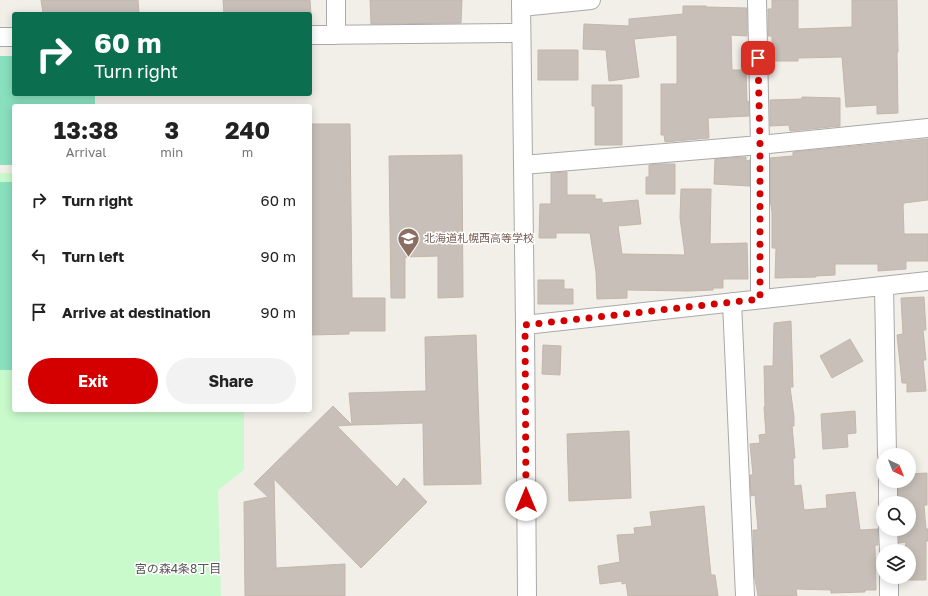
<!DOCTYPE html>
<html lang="en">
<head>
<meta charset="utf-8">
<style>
  :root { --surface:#fff; --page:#f2f2f2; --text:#222; --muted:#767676; --accent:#d40000 }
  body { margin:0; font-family:"Golos Text","Noto Sans JP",sans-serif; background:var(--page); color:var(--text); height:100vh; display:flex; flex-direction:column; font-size:15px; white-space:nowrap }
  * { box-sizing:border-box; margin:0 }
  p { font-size:13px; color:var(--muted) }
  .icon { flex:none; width:22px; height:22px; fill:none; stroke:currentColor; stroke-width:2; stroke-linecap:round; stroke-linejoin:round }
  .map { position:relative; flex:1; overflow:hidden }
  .panel { position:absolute; left:12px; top:104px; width:300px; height:308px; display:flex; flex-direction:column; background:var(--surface); border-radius:4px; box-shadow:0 2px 10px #0003 }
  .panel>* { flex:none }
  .guide { position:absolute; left:12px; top:12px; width:300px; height:84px; border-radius:4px; box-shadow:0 2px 10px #0003; background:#0b6e4f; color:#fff; overflow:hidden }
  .needle { width:26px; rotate:137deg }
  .buttons { position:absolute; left:876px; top:448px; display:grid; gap:8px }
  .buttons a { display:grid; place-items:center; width:40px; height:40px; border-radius:50%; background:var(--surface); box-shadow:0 2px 10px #0003; font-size:20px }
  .pin { position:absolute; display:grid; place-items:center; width:34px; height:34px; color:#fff; margin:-17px; border-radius:8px; box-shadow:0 2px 6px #0006 }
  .me { position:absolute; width:44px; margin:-22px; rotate:0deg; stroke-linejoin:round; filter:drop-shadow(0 0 3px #0008) }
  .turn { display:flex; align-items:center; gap:14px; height:84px; padding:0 16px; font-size:18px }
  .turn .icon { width:52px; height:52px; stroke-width:2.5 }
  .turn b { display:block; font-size:28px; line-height:34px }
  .eta { display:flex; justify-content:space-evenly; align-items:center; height:68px; text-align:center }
  .eta b { font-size:24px; font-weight:700; line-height:28px }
  .action { display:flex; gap:8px; margin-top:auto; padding:8px 16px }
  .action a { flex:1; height:46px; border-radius:24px; background:var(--accent); color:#fff; font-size:16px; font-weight:700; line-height:46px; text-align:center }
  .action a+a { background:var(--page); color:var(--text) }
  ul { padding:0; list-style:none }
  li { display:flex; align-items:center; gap:12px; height:56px; padding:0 16px }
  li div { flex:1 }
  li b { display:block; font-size:15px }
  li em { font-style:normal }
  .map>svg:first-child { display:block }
</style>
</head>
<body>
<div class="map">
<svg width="928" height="596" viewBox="0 0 928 596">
  <rect width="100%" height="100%" fill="#f2efe9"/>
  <!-- park -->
  <path fill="#c8facc" d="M0 173H14V410H244V470L218 490 221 596H0Z"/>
  <!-- pitch -->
  <path fill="#88e0be" d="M0 56H14V94H95V106H14V165H0Z
    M0 182H14V370H0Z"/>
  <!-- building -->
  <path fill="#c7bfb8" stroke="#c4b6ab" d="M41 0H138L139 14 43 13Z
    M223 0H310L311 14H224Z
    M370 0H462L461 23 371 24Z
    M772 0H798V29L852 27V0H897L898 52 897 53 898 113 877 114V105L846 107 842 57 798 58V61H772V36H768V9H772Z
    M683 6H706V7L747 8V36L731 35 732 70H746L747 102 749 101V116L708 118 709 138 665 142 664 135H661V84H677V35L634 39 639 77 609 81 606 50 583 49 584 24 629 26V19L683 14Z
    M538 50H578V80H538Z
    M592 85H622V145H595V106H592Z
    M802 97 840 98V126L790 131 789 125 770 126V100L802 99Z
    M310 124H350L352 298H385V331H349V334L310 335Z
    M928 139V200L904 203V204H903L904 234H928V261H906V269L878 271V264H835V275L816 276V277L775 278 776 248H772V212L770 199V158L793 156V152Z
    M462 155 463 297 438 298V256L405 257V298H391L389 156Z
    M746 157V161L750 160V186L714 184 715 159Z
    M658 164H675V194H646V177H649V165Z
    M567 172V195H595V199H602V203L638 200 641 224 618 226 622 254 685 255 680 218 681 189H711L710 244 747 243 748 279H723V288H713V290L689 291 627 290V298L597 299 596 272 590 233H556V238H539L540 204H551V173Z
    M538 280H564V289H573V304H538Z
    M924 297 926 330H923L926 360H923L926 391 907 392V383H902L897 335 903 334 901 298Z
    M791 321 793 387H790L794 417V426H792L795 458H793L794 486 801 485 804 510 827 508 826 495 855 492 860 530 878 529V545H875L876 590H865V592L831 593V590L796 589 797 596H758L754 573 753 530H758L755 495 751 496 750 475H753L750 444 760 443 759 435 766 434 764 407 765 406 764 366H773L774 323Z
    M476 335 481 484 424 485 423 423 352 425 349 393 426 391 425 337Z
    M850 339 863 361 832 378 820 356Z
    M543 345 561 346 560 375 542 374Z
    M333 406 352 425 337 426 397 487 404 478 427 502 361 568 274 479 276 568 345 564V596H245L244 502 268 497 254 484Z
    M855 411 856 433 847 434 848 447 823 449 821 414Z
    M629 431 631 498 569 501 567 434Z
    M927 473V505H924L926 529H928V541H926V580H905V577H909V551H905L906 542 899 543V529H909V503H900V500H898V482L909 481V474Z
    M704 506 711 575H715L718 596H628L626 583 622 584V581L600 584 598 566 620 562 617 535 635 534 634 528 652 526 650 512Z"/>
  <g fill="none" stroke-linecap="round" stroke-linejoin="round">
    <defs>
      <path id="street" d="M336 0V35
        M521 0 525 325 527 596
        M757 0 760 145V299
        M521 7 591 0
        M310 35 521 33
        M0 37H14
        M523 165 760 145 928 128
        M884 286 887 455
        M732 302 745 596
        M525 325 928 281
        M888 481V503
        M888 529 889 551
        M889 577V596"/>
    </defs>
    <!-- street casing -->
    <use href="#street" stroke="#a9a9a9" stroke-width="20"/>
    <!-- street -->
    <use href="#street" stroke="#fff" stroke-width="18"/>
  </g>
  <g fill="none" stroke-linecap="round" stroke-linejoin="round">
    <!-- route -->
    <path stroke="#d40000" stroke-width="7" stroke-dasharray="0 12.6" d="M526 500 525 325 760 299V145L758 58"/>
  </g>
  <!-- icons -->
  <defs>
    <symbol id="school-pin" viewBox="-11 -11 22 30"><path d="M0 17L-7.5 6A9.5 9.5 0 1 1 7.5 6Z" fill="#8d6e63" stroke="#fff"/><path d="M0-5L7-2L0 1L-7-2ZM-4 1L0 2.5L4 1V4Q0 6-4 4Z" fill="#fff"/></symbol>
  </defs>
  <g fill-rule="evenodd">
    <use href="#school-pin" x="396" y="226" width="25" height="34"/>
  </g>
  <g text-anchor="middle" stroke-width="3" stroke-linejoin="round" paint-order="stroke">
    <!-- education labels -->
    <g font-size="11" fill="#785e54" stroke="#fff" text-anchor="start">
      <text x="424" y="242">北海道札幌西高等学校</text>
    </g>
    <!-- neighbourhood labels -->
    <g font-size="12" fill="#555" stroke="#fff">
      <text x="178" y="573">宮の森4条8丁目</text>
    </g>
  </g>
</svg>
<div class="buttons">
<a><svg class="needle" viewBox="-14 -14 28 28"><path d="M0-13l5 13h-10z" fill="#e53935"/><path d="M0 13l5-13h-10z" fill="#767676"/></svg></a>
<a><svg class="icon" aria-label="search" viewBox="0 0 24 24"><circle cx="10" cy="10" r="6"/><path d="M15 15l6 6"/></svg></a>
<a><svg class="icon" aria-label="layers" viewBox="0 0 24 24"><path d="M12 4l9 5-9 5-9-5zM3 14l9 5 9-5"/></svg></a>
</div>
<div class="pin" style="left:758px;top:58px;background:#d93025"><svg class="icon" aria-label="arrive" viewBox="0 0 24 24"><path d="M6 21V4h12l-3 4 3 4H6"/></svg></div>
<svg class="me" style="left:526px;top:500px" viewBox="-20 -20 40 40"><circle r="19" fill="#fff"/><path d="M0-13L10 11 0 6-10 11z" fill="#d40000"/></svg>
<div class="guide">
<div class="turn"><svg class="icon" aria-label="right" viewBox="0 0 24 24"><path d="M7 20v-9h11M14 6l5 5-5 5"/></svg><div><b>60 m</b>Turn right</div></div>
</div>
<section class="panel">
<div class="eta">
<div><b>13:38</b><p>Arrival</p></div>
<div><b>3</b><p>min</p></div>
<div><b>240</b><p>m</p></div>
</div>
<ul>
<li><svg class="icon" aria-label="right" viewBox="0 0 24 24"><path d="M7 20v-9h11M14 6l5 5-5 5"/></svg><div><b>Turn right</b></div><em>60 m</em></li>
<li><svg class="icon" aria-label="left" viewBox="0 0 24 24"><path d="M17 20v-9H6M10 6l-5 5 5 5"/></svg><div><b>Turn left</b></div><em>90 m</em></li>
<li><svg class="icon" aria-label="arrive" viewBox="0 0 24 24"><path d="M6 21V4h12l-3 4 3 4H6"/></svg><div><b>Arrive at destination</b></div><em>90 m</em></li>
</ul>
<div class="action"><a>Exit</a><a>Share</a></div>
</section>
</div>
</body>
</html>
